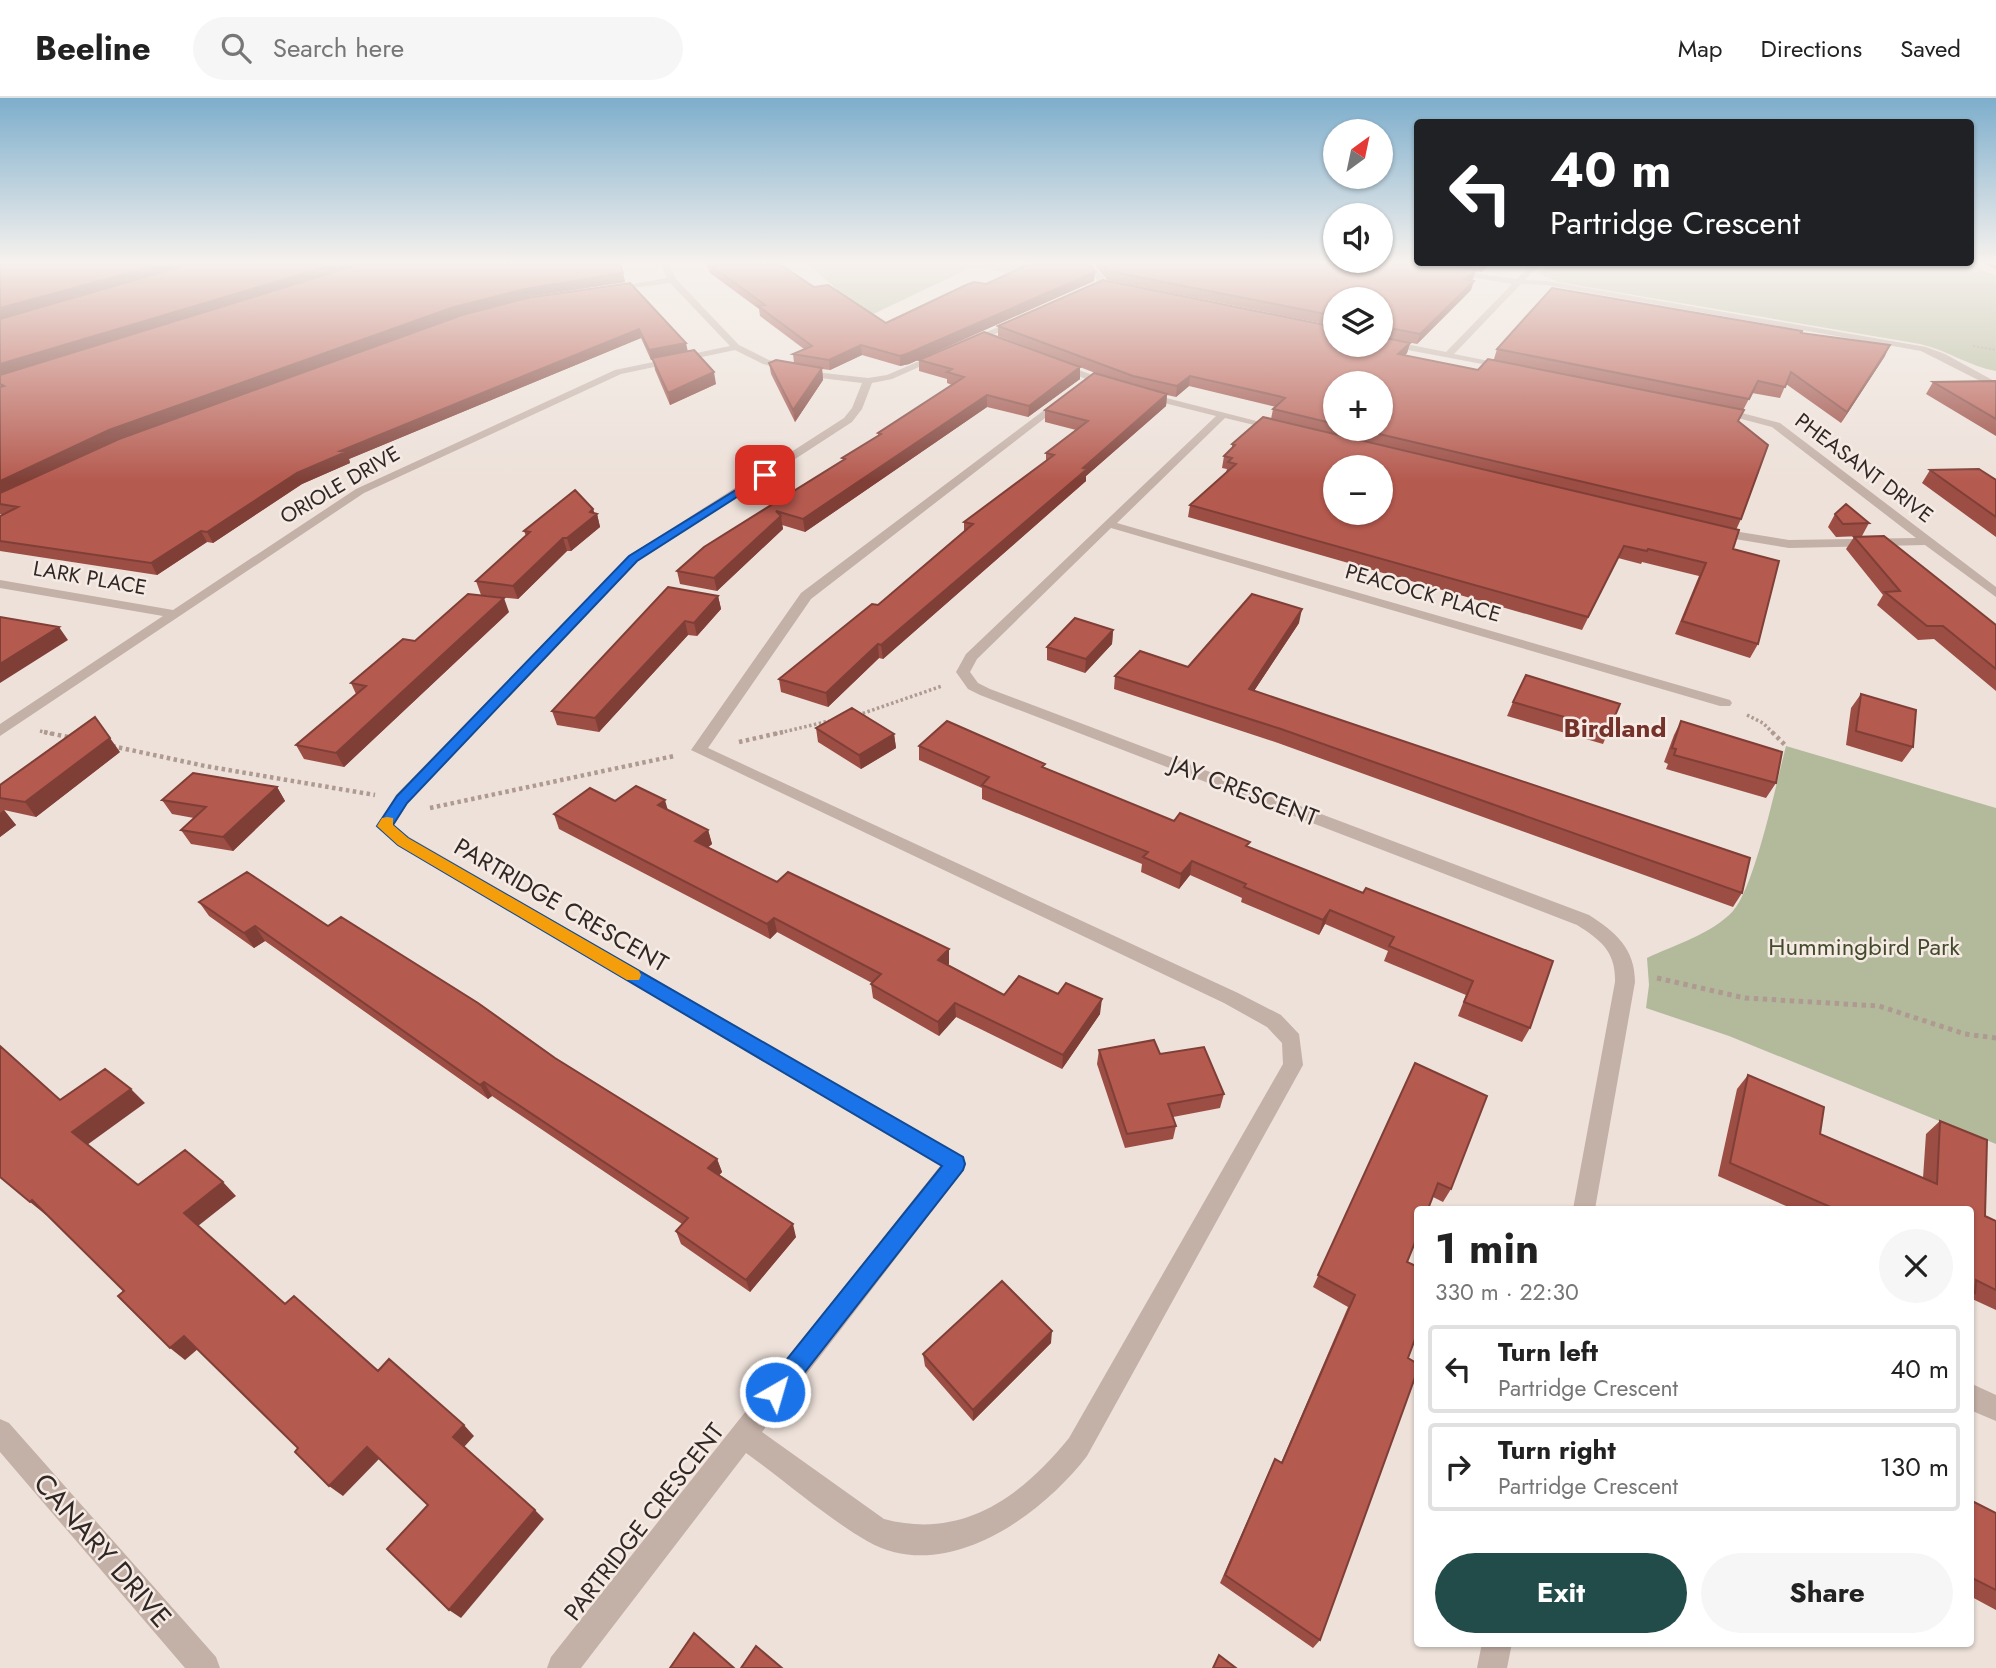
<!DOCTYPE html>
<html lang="en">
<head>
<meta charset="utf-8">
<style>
  :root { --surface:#fff; --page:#f6f6f6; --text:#222; --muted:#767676; --line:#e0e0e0; --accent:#224c49 }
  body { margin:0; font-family:Jost,sans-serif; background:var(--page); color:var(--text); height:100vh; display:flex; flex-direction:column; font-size:26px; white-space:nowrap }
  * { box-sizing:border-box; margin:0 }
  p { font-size:23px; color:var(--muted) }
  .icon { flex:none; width:38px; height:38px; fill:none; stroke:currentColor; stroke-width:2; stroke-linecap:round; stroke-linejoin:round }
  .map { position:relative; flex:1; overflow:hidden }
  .drawer { position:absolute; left:1414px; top:1108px; width:560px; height:441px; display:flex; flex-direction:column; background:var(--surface); border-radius:7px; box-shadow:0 2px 5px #0004 }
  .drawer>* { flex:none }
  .hud { position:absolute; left:1414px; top:21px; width:560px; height:147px; border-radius:7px; box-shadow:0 2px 5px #0004; background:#202124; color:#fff; overflow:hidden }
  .needle { width:46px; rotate:33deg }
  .tools { position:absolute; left:1323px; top:21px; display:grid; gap:14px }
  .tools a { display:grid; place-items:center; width:70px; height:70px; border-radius:50%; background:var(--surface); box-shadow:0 2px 5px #0004; font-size:35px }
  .pin { position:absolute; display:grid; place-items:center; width:60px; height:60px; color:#fff; margin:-30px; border-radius:14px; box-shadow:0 4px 10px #0006 }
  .me { position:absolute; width:77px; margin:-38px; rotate:38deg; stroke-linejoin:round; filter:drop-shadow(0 0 5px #0008) }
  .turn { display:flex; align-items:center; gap:24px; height:147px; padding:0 21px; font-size:32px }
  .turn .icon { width:91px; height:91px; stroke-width:2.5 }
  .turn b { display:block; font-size:49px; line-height:60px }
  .round { display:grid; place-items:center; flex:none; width:74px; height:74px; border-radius:37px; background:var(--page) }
  .overview { display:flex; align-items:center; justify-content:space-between; height:119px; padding:0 21px }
  h1 { font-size:42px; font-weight:700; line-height:52px }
  .action { display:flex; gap:14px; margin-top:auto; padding:14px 21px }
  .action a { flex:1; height:80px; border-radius:42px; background:var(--accent); color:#fff; font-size:28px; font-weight:700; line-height:80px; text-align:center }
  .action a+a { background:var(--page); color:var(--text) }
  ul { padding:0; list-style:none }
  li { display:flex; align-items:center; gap:21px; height:88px; margin:0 14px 10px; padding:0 7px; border:4px solid var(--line); border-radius:7px }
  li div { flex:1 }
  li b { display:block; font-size:26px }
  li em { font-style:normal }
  header { display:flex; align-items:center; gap:42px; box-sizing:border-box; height:98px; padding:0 35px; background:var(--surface); border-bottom:2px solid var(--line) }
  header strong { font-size:33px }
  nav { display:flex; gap:38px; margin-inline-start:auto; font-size:24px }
  .search { width:490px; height:63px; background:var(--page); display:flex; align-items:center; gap:18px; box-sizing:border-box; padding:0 24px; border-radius:38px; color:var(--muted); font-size:26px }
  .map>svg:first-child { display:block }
</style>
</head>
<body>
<header>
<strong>Beeline</strong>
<div class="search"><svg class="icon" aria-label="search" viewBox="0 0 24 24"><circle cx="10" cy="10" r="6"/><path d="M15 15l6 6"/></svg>Search here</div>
<nav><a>Map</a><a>Directions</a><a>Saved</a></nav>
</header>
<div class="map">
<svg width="1996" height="1570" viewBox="0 0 1996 1570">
  <rect width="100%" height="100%" fill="#ede1d9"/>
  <!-- green -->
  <path fill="#b3ba9b" d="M805 163H1008L1031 168 1018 177 972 169 867 219Z
    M1549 165H1967L1996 178V273C1968 268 1947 252 1920 246L1558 184 1540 176Z
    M1786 648 1996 710V1046L1729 938 1646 910 1649 887 1647 860C1674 847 1712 836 1733 813 1755 788 1776 686 1786 648Z"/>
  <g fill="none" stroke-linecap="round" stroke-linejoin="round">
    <!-- path-far3 -->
    <path stroke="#af9a91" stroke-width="2" stroke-dasharray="2 2" stroke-linecap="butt" d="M1973 248 1996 252"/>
    <!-- path-far2 -->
    <path stroke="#af9a91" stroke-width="3.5" stroke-dasharray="2.5 2.5" stroke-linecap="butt" d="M858 617 942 588
      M1747 617 1763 625 1774 636
      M40 633 52 636
      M775 636 829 623"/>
    <!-- path-far1 -->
    <path stroke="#af9a91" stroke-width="4.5" stroke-dasharray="3.5 3.5" stroke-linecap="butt" d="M44 634 73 640
      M1772 634 1786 648
      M739 644 783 634
      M112 648 205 668 375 697
      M430 710 674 658"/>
    <!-- path -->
    <path stroke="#af9a91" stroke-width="5" stroke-dasharray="4.5 4.5" stroke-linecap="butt" d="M1657 880 1745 900 1879 908 1965 936 1996 940"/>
    <!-- minor -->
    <path fill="#c3b0a7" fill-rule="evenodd" d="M660 163H668L676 181 739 247 769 262 815 274 868 280 887 277 938 255 946 257 892 281 872 285 862 311 852 324 637 464 408 705 394 727 409 739 963 1059 966 1066 963 1073 762 1334 884 1421C963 1442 1021 1399 1069 1340L1283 966 1282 945 1267 929 1224 905 691 652 801 495 1059 301 1067 303 811 501 708 650 1238 895 1281 917 1299 936 1303 967 1087 1358C1041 1418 945 1488 867 1443 827 1420 784 1382 746 1355L581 1570H547L551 1559 940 1068 397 747 377 728 396 697 629 458 844 320 852 310 862 285 812 279 763 266 735 252 621 276 364 395 0 638V626L163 518 0 490V482L173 512 356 391 615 272 730 248 670 185 609 193 605 191 667 180Z
      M1082 163H1090L1104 179V188H1098L1096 179Z
      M1533 164H1541L1525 182 1546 183 1926 249 1945 256 1996 284V291L1921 253 1546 187 1521 186 1454 256 1509 267V271L1381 247V241L1446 254 1512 186 1453 176 1450 172 1517 181Z
      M1018 220 1021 225 969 247 962 245Z
      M1058 264 1113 285 1115 287 1107 289 1055 269 1053 267Z
      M1143 294 1284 330 1279 333 1225 320 1117 425 1730 602 1732 605 1730 608H1720L1111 430 977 561 970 574 978 585 990 591 1589 817C1616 834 1635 851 1635 884L1595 1111H1573L1615 884C1616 854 1601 842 1577 827L980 597 968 591 956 574 966 556 1216 318 1140 299V295Z
      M1719 309 1780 325 1996 489V499L1925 447 1789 450 1711 437V431L1715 430 1789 442 1916 440 1772 329 1715 314 1714 312Z
      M1970 1285 1996 1297V1323L1970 1312Z
      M0 1321 9 1325 216 1559 220 1570H185L0 1354Z
      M1482 1545H1512L1507 1570H1477Z"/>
    <!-- highway -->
    <path fill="#50423e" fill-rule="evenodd" d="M1981 163 1996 165V171L1982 165Z"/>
  </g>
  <!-- wall -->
  <path fill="#9c4d44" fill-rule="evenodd" d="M705 163H775L814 189 886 225 986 186 1034 164 1033 163H1087L1095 174 1094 183 909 266 900 268 862 257 830 272 822 271 823 282 795 324 771 276 769 265H794L793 256 804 251 760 218 759 211 710 175Z
    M1092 163H1418V164H1492L1481 174 1475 173 1472 182 1471 192 1417 246 1381 239 1410 245 1407 255 1405 257 1478 272 1494 261 1497 251 1801 235 1885 258 1841 325 1786 286 1780 300 1752 295 1738 322 1741 421 1736 432 1733 451 1758 546 1750 560 1675 536 1699 478 1642 464 1641 466 1618 460 1582 532 1188 419 1190 407 1226 374 1227 371 1222 370 1224 358 1232 350V346L1271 321 1273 311 1276 309 1189 288 1176 299 1167 297 1166 308 1086 378V383L883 561 879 560 828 609 781 594 779 581 878 507 964 434V424L1046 363V355L1076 332 1045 324V312L1098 276 998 238V228L1381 247 1335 201V228L1107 182ZM1335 285 1381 331H1335Z
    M623 175 625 184 528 199 457 218 125 339 630 185 716 286 670 307 655 272 653 261 651 262 641 240 349 361 350 365 302 386 213 445 207 444 157 477 0 453V418L3 417 0 416V221Z
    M919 262 1080 269V281L1028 319 987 309 805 434 782 427 783 431 717 493 680 486 677 473 843 363 842 360 878 338V335L952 287 947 285V281L919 273Z
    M1996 283V338L1926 296 1933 284Z
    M1930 372 1996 382V439L1922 385Z
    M593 411 594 415 597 416 600 429 571 453H567L518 501 481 497 476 483 526 438 524 433Z
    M1835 416 1869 425 1862 438 1836 439 1828 429Z
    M1854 439 1996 527V593L1934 541 1918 542 1877 507 1883 497 1846 451Z
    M718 498 721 511 697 538 688 537 599 634 557 627 552 613Z
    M509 514 344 669 304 661 296 647 356 596 351 585 415 543Z
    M1299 525 1254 593 1742 795 1733 809 1278 645 1114 591 1115 578 1188 569Z
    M1113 532 1112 546 1085 575 1047 562V549Z
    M1861 596 1913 649 1902 664 1846 647 1851 610Z
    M1513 604 1609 632 1603 646 1507 618Z
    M1681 623 1776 685 1766 700 1666 671 1668 666 1664 664 1674 637Z
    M816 630 894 636 896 650 861 671 818 644Z
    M919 648 1045 671 1174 723 1249 749 1363 795 1366 790 1530 930 1522 944 1458 918 1466 897 1384 863 1388 853 1325 826 1319 837 1241 804 1242 800 1190 777 1179 791 1141 774 1142 766 982 701V690L919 662Z
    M120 654 36 719 4 712 16 727 0 739V687Z
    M277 689 285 703 233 753 191 746 181 732 194 720 172 716 162 702Z
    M667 712 708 732 712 746 708 749 777 784 949 866 948 867 1004 897 1100 916 1062 971 956 919 939 938 873 900 871 886 872 885 777 834 770 841 559 731 554 716Z
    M199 804 328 828 555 960 717 1061 722 1074 719 1077 796 1139 750 1194 681 1146 676 1133 682 1126 492 998 488 1001 265 843 254 850 209 818Z
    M1099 952 1160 956 1224 996 1220 1010 1173 1019 1176 1028 1173 1041 1125 1050 1097 966Z
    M1415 965 1451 1091 1443 1104 1433 1099 1407 1164 1408 1260 1320 1542 1313 1550 1220 1485 1270 1371 1275 1361 1281 1365 1348 1209 1313 1189Z
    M1748 977 1820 1036 1923 1080 1926 1036 1940 1023 1985 1118 1996 1123V1212L1970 1200V1111H1793L1718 1078 1737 991Z
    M1051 1245 973 1323 925 1268 923 1256Z
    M1970 1402 1996 1415V1512L1970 1498Z"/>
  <!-- shaded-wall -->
  <path fill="#7f3f37" d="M173 163H207L0 221V210Z
    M346 163H377L0 278V266Z
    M1485 164H1492L1481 174 1484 165Z
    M1476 172 1473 181 1463 191 1465 181Z
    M1095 174 1094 183 909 266 900 268V258Z
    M623 175 625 184 528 199 457 218 115 343 0 397V383L109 332 454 209 525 191Z
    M1474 183 1471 192 1417 246 1420 236Z
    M639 231 641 240 349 361 350 365 302 386 213 445 207 434 297 375 340 353Z
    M686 245 688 254 651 262 649 252Z
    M1410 245 1407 255 1396 266 1398 256Z
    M861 247 862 257 830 272 829 262Z
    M1890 247 1885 258 1841 325 1847 314Z
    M1080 269V281L1028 319 1029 308Z
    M822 270 823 282 795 324 793 312Z
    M714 274 716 286 670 307 668 295Z
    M1190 278 1189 288 1176 299 1177 288Z
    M1167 296 1166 308 1086 378V383L883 561 881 547Z
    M987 297V309L805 434 803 421Z
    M593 411 595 417 597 416 600 429 571 453 567 440Z
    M781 418 783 431 717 493 714 480Z
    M201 433 207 444 157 477 151 465Z
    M563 440 567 453 518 501 513 488Z
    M718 498 721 511 697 538 694 525Z
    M504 500 509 514 344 669 336 655Z
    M1302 511 1299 525 1246 605 1249 591Z
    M685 523 688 537 599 634 595 620Z
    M59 529 68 542 0 585V566Z
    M1113 532 1112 546 1085 575 1086 561Z
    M878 546 879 560 828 609 826 595Z
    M894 636 896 650 861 671 859 657Z
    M110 640 120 654 36 719 25 704Z
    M277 689 285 703 233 753 223 739Z
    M665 702 669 716 658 707Z
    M4 712 16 727 0 739V715Z
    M708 732 712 746 699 757 695 743Z
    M1192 763 1190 777 1179 791 1181 776Z
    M1330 812 1325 826 1319 837 1323 822Z
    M774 820 777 834 770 841 767 826Z
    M255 828 265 843 254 850 244 835Z
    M949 851V866L939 877 938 862Z
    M1102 901 1100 916 1062 971 1063 957Z
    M955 905 956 919 939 938 938 924Z
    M484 984 492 998 488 1001 480 987Z
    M131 991 145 1005 87 1047 72 1034Z
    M717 1061 722 1074 713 1084 708 1070Z
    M223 1084 236 1098 198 1128 184 1115Z
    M32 1102 48 1115 46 1117 30 1104Z
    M793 1126 796 1139 750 1194 746 1182Z
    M1052 1233 1051 1245 973 1323V1312Z
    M184 1238 199 1250 185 1262 170 1250Z
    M464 1327 474 1338 464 1349 453 1339Z
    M367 1349 380 1360 343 1398 329 1388Z
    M535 1412 544 1421 461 1520 449 1512Z"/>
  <!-- building -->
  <path fill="#b55a4f" stroke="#7f3f37" stroke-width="2" fill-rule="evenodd" d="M0 163H173L0 210Z
    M200 163H346L0 266V221Z
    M370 163H619L623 175 525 191 454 209 109 332 0 383V289L4 288 0 286V277Z
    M708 163H775L814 189 828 187 886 225 966 187 974 184 986 186 1036 163H1087L1095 174 909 255 900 258 861 247 829 262 793 256 812 248 758 208 765 207 709 166Z
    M1100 163H1418V164H1434L1476 172 1465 181 1474 183 1420 236 1384 229 1381 239 1410 245 1398 256 1478 272 1488 261 1744 312 1738 323 1768 347 1741 421 1358 331H1381V285H1335V326L1273 311 1285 300 1278 298 1190 278 1177 288 1133 278 998 228 1103 182 1335 229V247H1381V201H1335V218L1108 173Z
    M630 185 686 245 649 252 639 231 340 353 346 354 297 375 207 434 201 433 151 465 0 443V418L18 409 0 406V395L119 341 462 217 527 200Z
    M1552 190 1802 233 1801 235 1890 247 1847 314 1791 274 1785 289 1758 283 1749 301 1497 251Z
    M984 234 1080 269 1029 308 987 297 803 421 776 413 781 418 714 480 677 473 704 449 845 361 842 360 881 336 878 335 964 279 947 274 952 271 919 262Z
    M694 252 714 274 668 295 652 260Z
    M776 262 822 270 793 312 769 265Z
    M1094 275 1167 296 1083 370 1087 371 1066 389 881 547 878 546 826 595 779 581 872 506 878 507 973 426 964 424 1054 357 1046 355 1088 323 1045 312Z
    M1996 283V321L1933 284Z
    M1263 319 1739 432 1733 451 1779 463 1758 546 1682 523 1706 465 1648 451 1647 453 1624 448 1588 519 1190 407 1236 366 1228 364 1232 360 1224 358 1235 347 1232 346ZM1335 369H1381V415H1335Z
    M1979 371 1996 382V419L1930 372Z
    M575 392 593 411 590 414 597 416 567 440H563L513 488 476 483 530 434 524 433Z
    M1846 406 1869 425 1843 426 1835 416Z
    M1884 438 1996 527V571L1943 528H1927L1885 494 1900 493 1854 439Z
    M668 489 718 498 694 525 685 523 595 620 552 613Z
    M468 496 504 500 336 655 296 647 366 588 351 585 403 541 415 543Z
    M1252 496 1302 511 1249 591 1750 760 1742 795 1281 631 1115 578 1140 553 1188 569Z
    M0 519 59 529 0 566Z
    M1075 520 1113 532 1086 561 1047 549Z
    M1526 577 1620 606 1609 632 1513 604Z
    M1861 596 1916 612 1913 649 1856 633Z
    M852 610 894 636 859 657 816 630Z
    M95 619 110 640 25 704 0 700V687Z
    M947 623 1045 666 1042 669 1174 723 1180 715 1250 744 1246 748 1363 795 1366 790 1553 863 1530 930 1464 904 1473 883 1389 848 1394 839 1330 812 1323 822 1244 789 1246 786 1192 763 1181 776 1143 759 1148 754 982 687 989 679 919 648Z
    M1681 623 1782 654 1776 685 1674 657 1676 651 1672 650Z
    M193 675 277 689 223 739 181 732 206 709 162 702Z
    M636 688 665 702 658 707 708 732 695 743 777 784 788 774 920 837 949 851 938 862 1004 897 1019 878 1058 896 1066 885 1102 901 1063 957 955 905 938 924 871 886 881 876 774 820 767 826 554 716 590 690 615 703Z
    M247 774 328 828 341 819 478 905 555 960 717 1061 708 1070 793 1126 746 1182 676 1133 688 1120 484 984 480 987 255 828 244 835 199 804Z
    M1154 942 1160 956 1204 949 1224 996 1168 1006 1176 1028 1127 1036 1099 952Z
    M0 948 60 1002 105 971 131 991 72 1034 138 1087 185 1052 223 1084 184 1115 285 1206 294 1198 378 1273 389 1261 464 1327 453 1339 535 1412 449 1512 387 1451 428 1407 367 1349 329 1388 295 1354 298 1350 184 1238 170 1250 118 1198 124 1193 32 1102 30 1104 0 1079Z
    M1415 965 1487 998 1451 1091 1438 1085 1428 1111H1418V1137L1407 1164 1418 1169V1233L1408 1260 1418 1266V1271L1320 1542 1225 1477 1275 1361 1282 1365 1355 1197 1318 1177Z
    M1748 977 1824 1009 1820 1036 1937 1086 1940 1023 1987 1042 1985 1118 1996 1123V1192L1976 1182 1975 1195 1970 1192V1111H1835L1730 1065Z
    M1002 1183 1052 1233 973 1312 923 1256Z
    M1970 1402 1996 1415V1492L1970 1479Z
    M694 1535 734 1570H670Z
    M756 1548 782 1570H741Z
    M1219 1557 1236 1570H1213Z"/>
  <!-- sky -->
  <linearGradient id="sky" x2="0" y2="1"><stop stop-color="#7daecc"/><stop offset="0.43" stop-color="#f7f2ee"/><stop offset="1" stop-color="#f7f2ee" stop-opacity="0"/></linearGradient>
  <rect width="1996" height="383" fill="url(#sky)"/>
  <!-- route -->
  <path fill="#1a73e8" stroke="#114b97" stroke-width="2" d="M765 374 768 379 637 463 407 705 393 727 408 740 963 1059 965 1066 963 1072 783 1302 775 1306 767 1302 763 1294 767 1286 942 1068 398 747 377 728 397 698 629 458Z"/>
  <!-- slow -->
  <path fill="#f59e0b" d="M387 719 393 720V727L408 740 639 873 641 877 639 882H627L398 747 377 728 382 720Z"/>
  <g text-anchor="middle" stroke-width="5" stroke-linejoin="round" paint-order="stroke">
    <!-- far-street labels -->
    <g font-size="21" fill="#312826" stroke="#f6ebe4">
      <text transform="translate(1864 370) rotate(37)" y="7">PHEASANT DRIVE</text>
      <text transform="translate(340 387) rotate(-30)" y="7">ORIOLE DRIVE</text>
      <text transform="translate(90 480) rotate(10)" y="7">LARK PLACE</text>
      <text transform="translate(1423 495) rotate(16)" y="7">PEACOCK PLACE</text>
    </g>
    <!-- street labels -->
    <g font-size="24" fill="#312826" stroke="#f6ebe4">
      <text transform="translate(1244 693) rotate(21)" y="8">JAY CRESCENT</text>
      <text transform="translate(561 807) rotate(30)" y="8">PARTRIDGE CRESCENT</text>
      <text transform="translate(644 1424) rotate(-52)" y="8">PARTRIDGE CRESCENT</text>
    </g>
    <!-- park labels -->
    <g font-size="24" fill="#444b2d" stroke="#f6ebe4">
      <text x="1864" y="857">Hummingbird Park</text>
    </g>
    <!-- neighbourhood labels -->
    <g font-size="26" font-weight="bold" fill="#75322a" stroke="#f6ebe4">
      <text x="1615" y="639">Birdland</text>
    </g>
    <!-- near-street labels -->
    <g font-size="28" fill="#312826" stroke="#f6ebe4">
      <text transform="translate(103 1452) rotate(49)" y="10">CANARY DRIVE</text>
    </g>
  </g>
</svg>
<div class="tools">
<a><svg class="needle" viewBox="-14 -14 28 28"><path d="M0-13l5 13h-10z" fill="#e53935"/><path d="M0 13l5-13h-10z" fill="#767676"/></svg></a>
<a><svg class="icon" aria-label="sound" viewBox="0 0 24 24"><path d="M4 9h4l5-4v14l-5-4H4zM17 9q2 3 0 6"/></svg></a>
<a><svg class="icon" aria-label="layers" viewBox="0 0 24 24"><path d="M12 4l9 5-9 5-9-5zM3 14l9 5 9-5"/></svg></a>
<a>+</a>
<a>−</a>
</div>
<div class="pin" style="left:765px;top:377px;background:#d93025"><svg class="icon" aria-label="arrive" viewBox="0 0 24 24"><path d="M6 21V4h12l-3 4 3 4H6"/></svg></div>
<svg class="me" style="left:775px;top:1294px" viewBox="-20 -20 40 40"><circle r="17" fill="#1a73e8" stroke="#fff" stroke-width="3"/><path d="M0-11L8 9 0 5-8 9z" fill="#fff"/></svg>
<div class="hud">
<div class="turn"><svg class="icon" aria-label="left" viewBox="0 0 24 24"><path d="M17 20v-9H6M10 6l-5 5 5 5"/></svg><div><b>40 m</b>Partridge Crescent</div></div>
</div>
<section class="drawer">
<div class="overview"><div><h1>1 min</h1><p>330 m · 22:30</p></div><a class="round"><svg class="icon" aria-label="close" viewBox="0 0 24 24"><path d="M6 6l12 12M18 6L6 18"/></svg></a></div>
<ul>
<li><svg class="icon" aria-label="left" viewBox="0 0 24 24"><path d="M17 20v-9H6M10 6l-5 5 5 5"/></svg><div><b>Turn left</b><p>Partridge Crescent</p></div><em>40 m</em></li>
<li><svg class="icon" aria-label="right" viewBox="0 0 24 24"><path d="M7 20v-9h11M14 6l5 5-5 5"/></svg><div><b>Turn right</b><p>Partridge Crescent</p></div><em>130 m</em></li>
</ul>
<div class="action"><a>Exit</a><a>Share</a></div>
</section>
</div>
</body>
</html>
